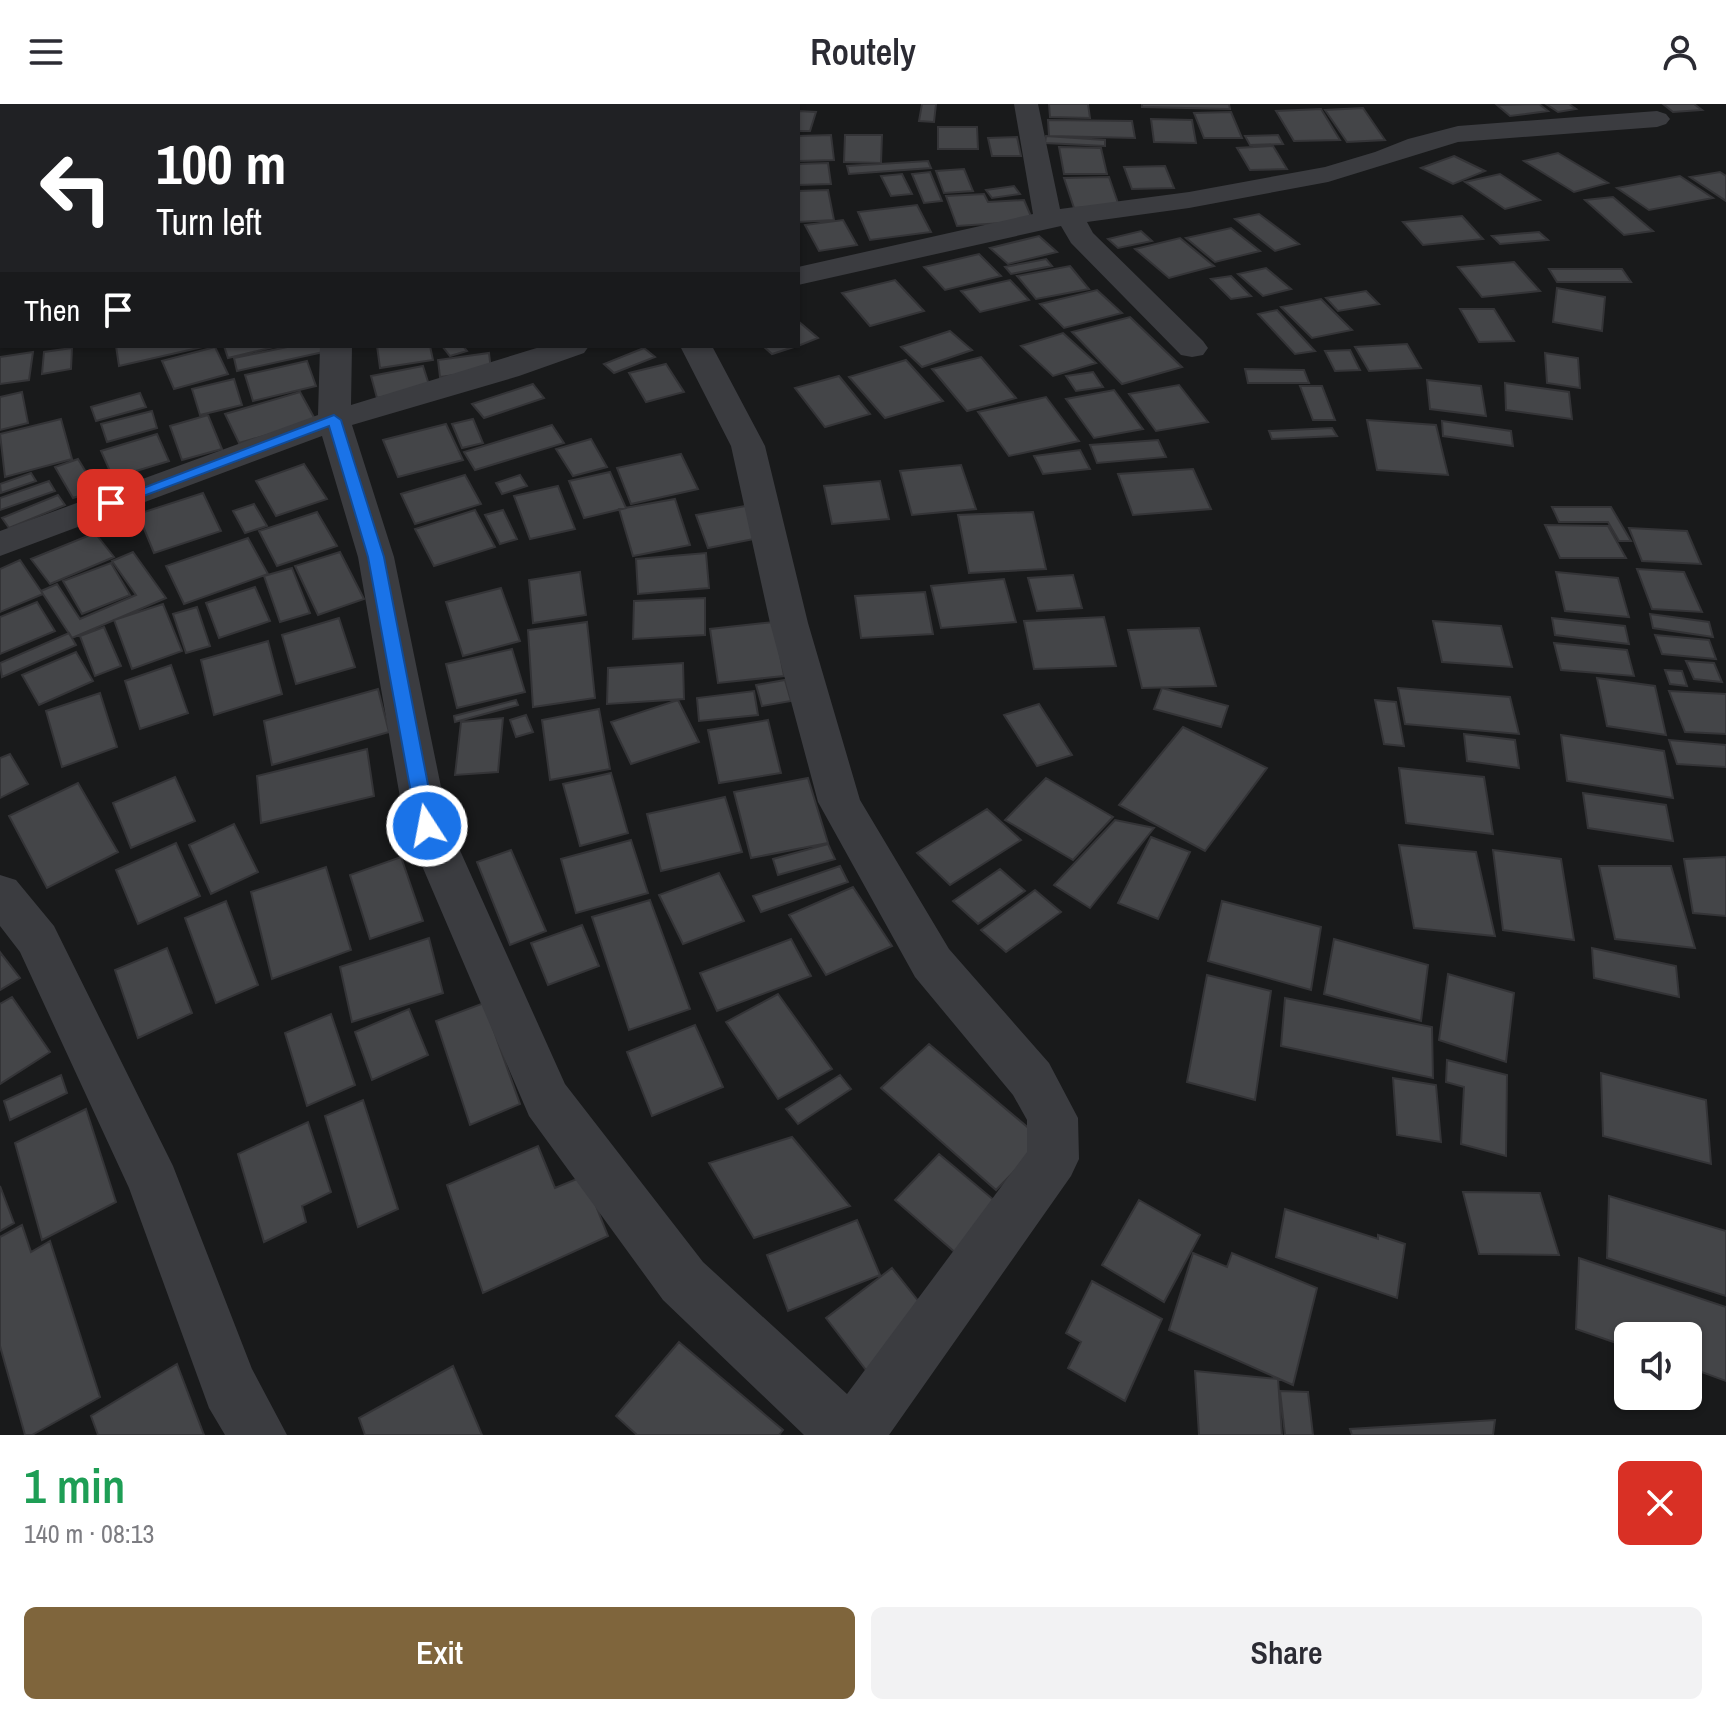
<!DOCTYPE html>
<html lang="en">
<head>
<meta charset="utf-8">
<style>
  :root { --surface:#fff; --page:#f2f2f3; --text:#2b2b33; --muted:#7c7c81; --accent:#7f653c }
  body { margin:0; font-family:"Archivo Narrow",sans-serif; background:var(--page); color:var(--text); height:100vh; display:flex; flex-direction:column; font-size:30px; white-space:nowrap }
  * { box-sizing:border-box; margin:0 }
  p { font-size:26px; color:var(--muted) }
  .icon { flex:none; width:44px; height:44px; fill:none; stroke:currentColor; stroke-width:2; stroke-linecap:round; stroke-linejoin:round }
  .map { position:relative; height:1331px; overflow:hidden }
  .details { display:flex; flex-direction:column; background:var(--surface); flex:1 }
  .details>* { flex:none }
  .top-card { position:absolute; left:0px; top:0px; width:800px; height:244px; box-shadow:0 2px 6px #0004; background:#202124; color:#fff; overflow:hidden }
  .fabs { position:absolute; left:1614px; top:1218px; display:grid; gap:16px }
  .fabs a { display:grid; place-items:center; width:88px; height:88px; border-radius:12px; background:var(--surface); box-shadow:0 2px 6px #0004; font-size:40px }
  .pin { position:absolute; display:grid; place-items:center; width:68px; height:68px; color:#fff; margin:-34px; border-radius:16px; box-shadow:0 4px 12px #0006 }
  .me { position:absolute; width:88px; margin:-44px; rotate:349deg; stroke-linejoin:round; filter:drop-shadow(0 0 6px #0008) }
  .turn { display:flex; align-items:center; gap:28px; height:168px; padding:0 24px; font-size:36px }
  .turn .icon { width:104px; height:104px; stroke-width:2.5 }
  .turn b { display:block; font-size:56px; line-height:68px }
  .then { display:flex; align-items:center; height:76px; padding:0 24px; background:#0003; gap:16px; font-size:30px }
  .round { display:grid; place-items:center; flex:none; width:84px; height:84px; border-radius:12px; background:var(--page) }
  .headline { display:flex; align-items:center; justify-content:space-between; height:136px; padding:0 24px }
  h1 { font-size:48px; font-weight:600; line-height:60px; color:#1e9e55 }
  .cta { display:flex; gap:16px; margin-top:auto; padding:16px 24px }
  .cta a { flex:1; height:92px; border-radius:12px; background:var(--accent); color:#fff; font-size:32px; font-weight:600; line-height:92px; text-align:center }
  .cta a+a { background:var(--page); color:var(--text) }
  header { display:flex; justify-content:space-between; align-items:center; height:104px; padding:0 24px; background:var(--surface); font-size:36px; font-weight:600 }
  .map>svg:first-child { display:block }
</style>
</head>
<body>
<header><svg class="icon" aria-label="menu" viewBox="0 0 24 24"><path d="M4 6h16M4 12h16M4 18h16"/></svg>Routely<svg class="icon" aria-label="person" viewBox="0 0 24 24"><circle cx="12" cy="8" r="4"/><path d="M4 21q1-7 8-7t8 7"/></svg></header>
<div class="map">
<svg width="1726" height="1331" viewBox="0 0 1726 1331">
  <rect width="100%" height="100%" fill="#191a1b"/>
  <!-- building -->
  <path fill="#444548" stroke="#343437" stroke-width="2" d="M922 0H936L934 18 919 17Z
    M1049 0H1088L1090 14 1050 13Z
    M1142 0H1229L1230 5 1142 3Z
    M1539 0 1548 7 1510 12 1497 1Z
    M1546 0H1569L1576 5 1558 8Z
    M1663 0H1694L1702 6 1673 8Z
    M1363 4 1385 36 1347 38 1325 6Z
    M1321 5 1340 36 1294 37 1276 7Z
    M798 7 816 8 810 27H798Z
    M1231 8 1242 34H1204L1194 9Z
    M1151 15 1192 16 1196 39 1154 38Z
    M1048 16 1132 17 1135 34 1049 32Z
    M938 23H977L978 45H938Z
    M831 31 834 56 798 57V32Z
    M845 31H882L881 59 844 58Z
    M1278 31 1283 40 1250 41 1245 32Z
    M1046 32 1105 36V42L1045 39Z
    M1017 33 1021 52H992L988 34Z
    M1273 42 1287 65 1250 66 1237 44Z
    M1059 43 1101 44 1107 70H1064Z
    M1558 49 1608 79 1574 88 1524 57Z
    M1454 52 1485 67 1453 80 1421 64Z
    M928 57 931 64 849 70 847 62Z
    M828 59 831 80 798 81V60Z
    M1165 62 1174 84 1132 85 1124 63Z
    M964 65 973 87 944 89 936 67Z
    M930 68 942 97 924 99 912 70Z
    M1720 68 1726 72V97L1690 73Z
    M902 70 912 90 891 92 881 72Z
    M1500 70 1540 96 1505 105 1465 78Z
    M1680 72 1713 94 1649 106 1617 84Z
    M1109 73 1119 102 1074 104 1064 74Z
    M1014 82 1020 90 992 94 986 86Z
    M828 86 834 116 798 118V87Z
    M984 90 988 98 1024 96 1033 117 957 122 946 92Z
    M1613 93 1653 127 1624 131 1585 96Z
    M917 101 931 128 870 136 858 108Z
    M1259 110 1299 140 1275 147 1235 115Z
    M1462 112 1483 135 1423 141 1403 118Z
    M843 116 857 141 819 147 805 121Z
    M1231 124 1260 147 1215 158 1186 134Z
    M1141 127 1152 137 1118 144 1108 135Z
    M1539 128 1548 136 1500 140 1492 132Z
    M1039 132 1057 148 1008 160 990 144Z
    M1180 134 1214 162 1169 174 1135 145Z
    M979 150 1001 172 945 186 924 163Z
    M1046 155 1052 162 1011 170 1005 163Z
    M1514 158 1540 187 1482 193 1458 163Z
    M1070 162 1089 185 1036 195 1017 172Z
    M1266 164 1291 185 1263 192 1238 170Z
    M1549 165H1622L1631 178H1557Z
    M1231 172 1251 192 1231 195 1211 175Z
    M895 176 924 207 870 222 842 189Z
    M1010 176 1029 196 980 208 961 187Z
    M1557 184 1605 193 1602 227 1553 218Z
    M1097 186 1122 209 1064 224 1040 200Z
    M1366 187 1379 200 1338 207 1326 194Z
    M1321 195 1352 226 1312 234 1281 203Z
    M1460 205H1494L1514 237 1479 238Z
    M1277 206 1315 247 1295 250 1258 210Z
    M1130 213 1182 263 1122 280 1072 228Z
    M798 217 818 234 798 242Z
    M950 227 972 246 922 263 901 243Z
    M1063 229 1096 259 1053 272 1021 242Z
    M1407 240 1421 264 1369 267 1355 243Z
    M116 242H207L119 262Z
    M224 242H278L228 254Z
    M292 242H326L328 247 237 267 234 254Z
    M377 242H430L433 256 380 264Z
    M442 242H463L467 247 450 252Z
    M763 242H797L772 250Z
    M215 243 228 270 174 285 162 257Z
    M72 244 71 265 42 270 44 248Z
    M644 244 655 253 614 269 604 260Z
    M1350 246 1360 266 1335 267 1325 247Z
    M33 248 29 276 0 280V253Z
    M489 249 491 266 440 273 438 256Z
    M1545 249 1578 254 1580 284 1547 279Z
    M981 253 1016 294 967 307 932 265Z
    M906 256 943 297 885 314 849 273Z
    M307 257 316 282 253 297 245 271Z
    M666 260 684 288 646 298 629 269Z
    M423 262 430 284 377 294 371 272Z
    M1245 265 1304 266 1309 279H1248Z
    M1093 268 1103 283 1076 287 1066 272Z
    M839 272 870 310 825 323 795 284Z
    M234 275 242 301 200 311 192 285Z
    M1427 276 1481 282 1486 312 1430 305Z
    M1505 279 1569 288 1572 315 1506 306Z
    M533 280 544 294 484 314 472 300Z
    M1179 281 1208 318 1156 327 1129 290Z
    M1300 282H1322L1335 316H1313Z
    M1114 286 1143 325 1094 334 1066 295Z
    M22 288 28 319 0 326V293Z
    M300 288 316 317 239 339 225 310Z
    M140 289 146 303 96 317 91 303Z
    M1046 293 1079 337 1009 352 978 308Z
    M152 307 157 324 107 338 101 320Z
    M208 311 222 345 182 356 170 322Z
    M61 315 72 355 5 373 0 330Z
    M473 315 483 339 462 344 452 320Z
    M1367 316 1436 321 1448 371 1377 366Z
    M1442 317 1511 327 1513 342 1443 332Z
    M446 320 463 356 398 373 383 336Z
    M552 321 564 339 475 366 464 348Z
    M1332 324 1337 332 1272 335 1269 327Z
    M157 330 169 357 113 374 101 347Z
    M591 335 607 363 573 372 556 345Z
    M1158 336 1166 353 1097 359 1090 341Z
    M1080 346 1090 365 1043 370 1034 352Z
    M681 350 698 385 631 400 617 364Z
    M78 355 97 386 73 394 55 363Z
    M304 360 327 395 276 412 256 377Z
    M961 361 976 405 912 411 900 367Z
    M1193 365 1211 405 1133 411 1118 370Z
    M610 368 626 404 584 414 569 377Z
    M31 369 36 377 1 389 0 380Z
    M465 371 481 400 415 420 401 390Z
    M520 371 527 382 502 390 496 379Z
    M49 377 55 387 0 406V394Z
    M880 377 889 415 832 420 824 382Z
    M558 382 575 425 530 435 514 392Z
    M203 389 221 427 154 449 138 410Z
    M58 391 65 401 9 424 2 414Z
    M675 395 690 441 633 452 619 405Z
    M254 400 267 422 245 429 233 407Z
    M751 401 764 433 708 444 696 411Z
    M1552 403H1611L1631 437H1619L1608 418H1559Z
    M475 406 495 443 434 462 415 425Z
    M503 406 517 435 500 440 485 411Z
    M317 408 337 442 277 462 259 427Z
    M1033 408 1046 465 969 469 958 411Z
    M1545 421 1608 422 1626 454H1560Z
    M1629 424 1687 427 1701 460 1642 457Z
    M95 429 114 453 50 480 31 455Z
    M248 434 268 470 184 500 166 462Z
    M133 448 166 494 72 534 41 487 57 480 80 515 136 491 112 457Z
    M340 448 364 495 318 511 295 462Z
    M706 449 709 484 638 490 636 455Z
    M20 456 43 490 0 508V465Z
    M111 459 130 491 82 510 63 477Z
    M292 464 310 509 280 518 264 472Z
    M1637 465 1684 468 1702 508 1652 505Z
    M580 468 586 511 533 519 529 476Z
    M1556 468 1618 474 1629 513 1565 507Z
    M1073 471 1082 504 1037 507 1028 474Z
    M1004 475 1016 518 941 524 931 482Z
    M255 483 270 517 219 534 206 499Z
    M501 484 520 537 463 552 446 498Z
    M925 488 933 530 861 534 855 492Z
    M705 494V531L633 535 634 497Z
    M37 498 55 527 0 550V513Z
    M163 500 182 547 132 565 114 516Z
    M197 503 210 542 186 549 173 510Z
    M1650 510 1709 518 1713 533 1653 524Z
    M1104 513 1116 562 1034 565 1024 517Z
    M339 514 355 563 296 580 282 531Z
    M1552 514 1625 522 1629 540 1555 531Z
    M1433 517 1501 522 1512 563 1442 558Z
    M587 518 595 594 533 603 528 526Z
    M774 518 784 572 718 579 710 525Z
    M104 523 121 562 95 572 80 532Z
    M1199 524 1216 582 1142 584 1128 526Z
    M69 529 76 541 2 573 0 559Z
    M1655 531 1709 536 1716 555 1662 550Z
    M268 537 282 590 214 611 201 556Z
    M1554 539 1627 546 1634 572 1561 566Z
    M512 545 525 588 457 604 446 560Z
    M76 548 93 577 39 601 22 571Z
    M1686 557 1714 559 1722 578 1694 575Z
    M683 559 684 595 607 600 608 564Z
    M171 561 188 609 140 625 125 577Z
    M1665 566 1682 567 1687 582 1670 580Z
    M1597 574 1655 582 1666 631 1607 622Z
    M785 576 791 597 762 602 756 581Z
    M1162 584 1228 602 1221 623 1154 605Z
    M1398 584 1510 593 1519 630 1405 620Z
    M378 585 389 628 272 661 264 617Z
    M754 587 758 611 699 617 697 594Z
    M1669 587 1726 590V630L1685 628Z
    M100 589 117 643 62 663 46 607Z
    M516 596 518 601 455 618 454 612Z
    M678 596 699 638 631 660 611 618Z
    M1375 596 1396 598 1404 642 1384 640Z
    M1039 600 1072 651 1037 662 1004 611Z
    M599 605 610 665 550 676 542 616Z
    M526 611 533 628 516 633 510 616Z
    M503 614 498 668 455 671 461 618Z
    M768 616 781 669 719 679 708 626Z
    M1183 623 1267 664 1205 747 1119 701Z
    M1464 630 1515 636 1519 664 1467 657Z
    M1561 631 1664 647 1673 694 1567 677Z
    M1669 636 1726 641V663L1677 660Z
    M367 645 374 692 261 719 257 672Z
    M10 650 28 680 0 694V654Z
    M1399 664 1484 673 1493 730 1406 719Z
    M611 669 628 729 580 742 563 680Z
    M175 673 195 717 131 744 113 699Z
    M808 674 828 739 751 754 734 688Z
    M1046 674 1113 713 1073 756 1005 716Z
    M78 679 118 748 47 784 9 712Z
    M1583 689 1666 701 1673 737 1588 724Z
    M725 693 742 748 661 767 647 710Z
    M987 705 1021 736 950 781 917 749Z
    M1115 716 1154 724 1090 804 1054 781Z
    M234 720 258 768 211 790 189 741Z
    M1151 733 1190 748 1158 815 1118 799Z
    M631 736 648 789 576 809 561 755Z
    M176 739 200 792 138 820 116 766Z
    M828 740 835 755 778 771 773 755Z
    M1399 741 1476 748 1495 832 1414 824Z
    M511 746 546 827 510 841 477 758Z
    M1493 746 1561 755 1574 836 1503 826Z
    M401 753 423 817 370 835 350 771Z
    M1726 753V812L1693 809 1684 755Z
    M840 762 848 778 761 808 753 792Z
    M1599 762H1671L1695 844 1615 835Z
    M326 763 351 846 272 875 251 788Z
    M1000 765 1025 787 978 820 953 797Z
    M719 769 744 817 683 840 659 791Z
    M853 783 892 842 826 871 789 811Z
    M1035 786 1061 808 1006 848 981 826Z
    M650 796 690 905 629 926 592 813Z
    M226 797 258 881 216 899 185 814Z
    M1222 797 1321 823 1311 886 1208 857Z
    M582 821 599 862 548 881 531 839Z
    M429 834 443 889 352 918 340 863Z
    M791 835 811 872 717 907 700 869Z
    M1334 835 1428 861 1421 917 1324 890Z
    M167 844 192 909 138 934 115 866Z
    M1592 844 1676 862 1679 893 1594 874Z
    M0 848 20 874 0 886Z
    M1448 870 1514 889 1506 958 1439 936Z
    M1207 871 1271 887 1255 996 1187 978Z
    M778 890 832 965 778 995 726 918Z
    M12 893 50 948 0 980V900Z
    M1285 894 1432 923 1433 974 1281 942Z
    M484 899 520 1000 470 1021 436 917Z
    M409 905 428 951 372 976 355 928Z
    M331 910 355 981 307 1002 285 929Z
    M695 921 723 983 652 1012 627 948Z
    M929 940 1044 1037 996 1086 881 984Z
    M1447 956 1507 971 1506 1052 1461 1040 1464 983 1446 978Z
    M1601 969 1706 996 1711 1060 1603 1032Z
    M61 971 67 989 10 1016 4 997Z
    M840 971 851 985 798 1020 786 1005Z
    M1393 974 1436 981 1441 1038 1397 1031Z
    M363 996 398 1105 358 1123 325 1012Z
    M86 1005 116 1098 42 1136 15 1039Z
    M308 1018 331 1088 302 1102 306 1118 264 1138 238 1050Z
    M792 1033 850 1102 754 1134 709 1059Z
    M538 1042 555 1084 584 1072 608 1132 483 1189 447 1081Z
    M939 1050 1001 1102 957 1150 895 1096Z
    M0 1082 14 1119 0 1127Z
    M1463 1088 1540 1089 1559 1151 1479 1150Z
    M1609 1092 1726 1127V1192L1607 1154Z
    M1139 1096 1200 1131 1164 1198 1102 1161Z
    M1285 1105 1378 1135V1131L1405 1140 1397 1194 1276 1153Z
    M857 1116 880 1171 788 1207 767 1151Z
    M22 1121 31 1148 50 1137 100 1293 32 1331H25L0 1242V1133Z
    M1193 1149 1227 1163 1232 1149 1317 1184 1293 1281 1169 1226Z
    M1579 1154 1726 1203V1277L1688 1263V1232H1628V1243L1576 1225Z
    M892 1164 932 1214 866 1266 826 1214Z
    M1092 1177 1162 1215 1125 1297 1068 1264 1081 1238 1066 1229Z
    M679 1238 783 1326 779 1331H637L616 1312Z
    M177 1260 204 1331H98L91 1312Z
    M453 1262 482 1331H365L359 1314Z
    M1195 1267 1278 1275 1282 1331H1199Z
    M1280 1287 1308 1288 1313 1331H1285Z
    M1495 1316 1493 1331H1352L1350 1325Z"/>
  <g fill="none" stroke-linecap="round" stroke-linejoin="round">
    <!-- street -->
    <path fill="#3b3c40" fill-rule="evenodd" d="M1014 0H1038L1060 105 1189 88 1325 63 1375 48 1408 35 1458 22 1657 7 1666 10 1670 15 1666 20 1657 23 1458 38 1328 78 1189 104 1087 118 1093 129 1203 237 1208 244 1203 251 1192 253 1181 251 1071 139 1061 122 798 181V163L1033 110Z
      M0 106H2V122H0Z
      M320 242H352L351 301 543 242H589L584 249 519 272 352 321 394 453 449 722 565 980 703 1158 847 1290 1027 1048V1016L1013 991 915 873 818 698 770 519 731 342 680 242H712L765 342 808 519 860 696 949 845 1049 959 1078 1014 1079 1055 1071 1072 889 1331H804L663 1196 529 1012 405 722 358 453 322 332 0 452V427L318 311Z
      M0 771 16 776 54 822 173 1062 252 1265 287 1331H225L209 1304 129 1084 20 848 0 822Z"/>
  </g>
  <!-- route -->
  <path fill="#1a73e8" stroke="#114b97" stroke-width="2" d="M334 311 341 316 384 453 436 722 433 727H420L417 722 368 453 329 322 117 402H106L104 399Z"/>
</svg>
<div class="fabs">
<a><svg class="icon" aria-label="sound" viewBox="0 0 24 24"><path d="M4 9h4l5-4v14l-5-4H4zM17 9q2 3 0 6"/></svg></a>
</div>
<div class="pin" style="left:111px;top:399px;background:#d93025"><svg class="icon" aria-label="arrive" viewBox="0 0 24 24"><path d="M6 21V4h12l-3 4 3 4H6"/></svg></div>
<svg class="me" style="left:427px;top:722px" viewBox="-20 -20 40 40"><circle r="17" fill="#1a73e8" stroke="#fff" stroke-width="3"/><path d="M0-11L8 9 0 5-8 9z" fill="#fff"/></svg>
<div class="top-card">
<div class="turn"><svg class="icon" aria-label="left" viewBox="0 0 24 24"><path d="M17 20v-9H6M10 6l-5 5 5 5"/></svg><div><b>100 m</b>Turn left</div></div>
<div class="then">Then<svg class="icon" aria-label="arrive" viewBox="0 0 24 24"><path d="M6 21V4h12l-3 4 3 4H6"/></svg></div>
</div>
</div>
<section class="details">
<div class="headline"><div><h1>1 min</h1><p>140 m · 08:13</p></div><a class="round" style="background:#d93025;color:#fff"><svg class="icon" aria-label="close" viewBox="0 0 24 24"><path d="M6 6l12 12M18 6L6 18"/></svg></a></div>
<div class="cta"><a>Exit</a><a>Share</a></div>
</section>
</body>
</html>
